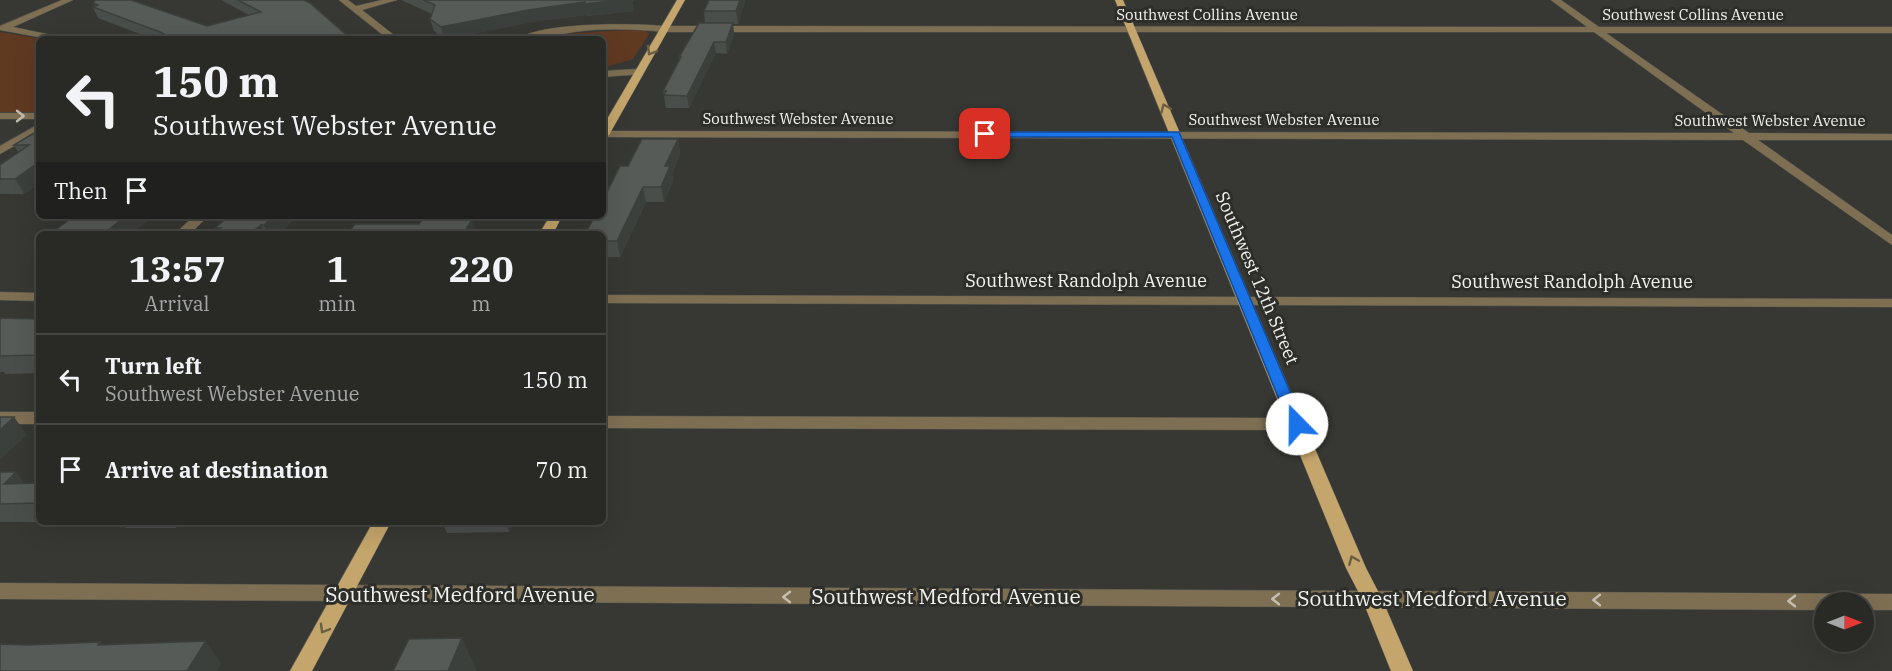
<!DOCTYPE html>
<html lang="en">
<head>
<meta charset="utf-8">
<style>
  :root { --surface:#292a26; --page:#353632; --text:#f1f3f6; --muted:#a5a7a7; --line:#454643 }
  body { margin:0; font-family:"IBM Plex Serif",serif; background:var(--page); color:var(--text); height:100vh; display:flex; flex-direction:column; font-size:22px; white-space:nowrap }
  * { box-sizing:border-box; margin:0 }
  p { font-size:20px; color:var(--muted) }
  .icon { flex:none; width:33px; height:33px; fill:none; stroke:currentColor; stroke-width:2; stroke-linecap:round; stroke-linejoin:round }
  .map { position:relative; flex:1; overflow:hidden }
  .details { position:absolute; left:36px; top:231px; width:570px; height:294px; display:flex; flex-direction:column; background:var(--surface); border-radius:9px; box-shadow:0 6px 24px #0002,0 0 0 2px var(--line) }
  .details>* { flex:none }
  .top-card { position:absolute; left:36px; top:36px; width:570px; height:183px; border-radius:9px; box-shadow:0 6px 24px #0002,0 0 0 2px var(--line); background:#292a26; color:var(--text); overflow:hidden }
  .needle { width:39px; rotate:90deg }
  .controls { position:absolute; left:1814px; top:592px; display:grid; gap:12px }
  .controls a { display:grid; place-items:center; width:60px; height:60px; border-radius:50%; background:var(--surface); box-shadow:0 6px 24px #0002,0 0 0 2px var(--line); font-size:30px }
  .pin { position:absolute; display:grid; place-items:center; width:51px; height:51px; color:#fff; margin:-26px; border-radius:12px; box-shadow:0 3px 9px #0006 }
  .me { position:absolute; width:66px; margin:-33px; rotate:338deg; stroke-linejoin:round; filter:drop-shadow(0 0 4px #0008) }
  .turn { display:flex; align-items:center; gap:21px; height:126px; padding:0 18px; font-size:27px }
  .turn .icon { width:78px; height:78px; stroke-width:2.5 }
  .turn b { display:block; font-size:42px; line-height:51px }
  .then { display:flex; align-items:center; height:57px; padding:0 18px; background:#0003; gap:12px; font-size:22px }
  .eta { display:flex; justify-content:space-evenly; align-items:center; height:102px; text-align:center }
  .eta b { font-size:36px; font-weight:800; line-height:42px }
  ul { padding:0; list-style:none }
  li { display:flex; align-items:center; gap:18px; height:90px; padding:0 18px; border-top:2px solid var(--line) }
  li div { flex:1 }
  li b { display:block; font-size:22px }
  li em { font-style:normal }
  .map>svg:first-child { display:block }
</style>
</head>
<body>
<div class="map">
<svg width="1892" height="671" viewBox="0 0 1892 671">
  <rect width="100%" height="100%" fill="#373833"/>
  <!-- green -->
  <path fill="#603921" d="M627 30 646 31 649 34 633 59 603 68V39H538L562 34Z
    M0 32 41 39 39 112H0Z"/>
  <g fill="none" stroke-linecap="round" stroke-linejoin="round">
    <defs>
      <path id="minor" d="M62 0H73L13 27 70 39H49L0 30V26Z
        M339 0H348L356 6 382 0H397L362 10 399 39H388Z
        M1551 0H1561L1599 27H1892V33H1606L1749 133 1892 134V140H1758L1892 235V245L1743 140 603 137 604 131 1734 133 1594 32H664C634 29 604 28 574 32 555 35 538 39 518 39 542 22 633 23 664 26L1587 27Z
        M639 69 643 70V74L603 77V71Z
        M0 113H39V119H0Z
        M39 124V132L0 154V146Z
        M194 216H208L190 234H175Z
        M0 292 39 293V301L0 300Z
        M603 295 1892 299V307L603 303Z
        M0 412H39V424H0Z
        M603 416 1297 418 1303 420 1305 424 1303 428 1297 430 603 428Z
        M0 583 1892 594V610H1863V603H1824V610L0 599Z"/>
      <path id="major" d="M677 0H685L609 135 603 138V126Z
        M1115 0H1123L1366 568 1382 599 1413 671H1391L1362 599 1346 568Z
        M550 216H562L553 234H539Z
        M373 522H391L312 671H290Z"/>
    </defs>
    <!-- minor casing -->
    <use href="#minor" stroke="#555651" stroke-width="1"/>
    <!-- major casing -->
    <use href="#major" stroke="#555651" stroke-width="1"/>
    <!-- minor -->
    <use href="#minor" fill="#7e6f53" fill-rule="evenodd"/>
    <!-- major -->
    <use href="#major" fill="#c4a56b" fill-rule="evenodd"/>
  </g>
  <!-- wall -->
  <path fill="#4a4e4b" d="M221 0H304L351 39H153L98 18 93 7 95 6 93 3 207 26 249 15Z
    M401 0H634L632 3 634 11 586 16V15L531 22 448 39H444L434 31 430 19 432 14Z
    M745 2 738 24H733L734 34 727 54 716 53 689 108H666L663 91 679 60V57L705 23 704 11Z
    M39 130V183L24 194H0V165L18 152 14 145Z
    M678 139 680 154 672 174 673 181 664 202H646L620 257H603V234L628 166Z
    M297 216 279 234H213L217 231 215 228Z
    M39 242V253L34 246Z
    M0 318 39 319V373L5 374 4 372H0Z
    M0 472 25 483H39V522H0Z
    M59 522H181L176 528H126L123 523 60 524Z
    M264 522H328L324 527H277L275 524H265Z
    M442 522H513L509 532 447 533Z"/>
  <!-- shaded-wall -->
  <path fill="#3c403d" d="M621 0H634L632 3 634 11 586 16V15L531 22 448 39H445L441 27 528 10 585 2Z
    M740 0H745V2L738 24 736 11Z
    M733 23 734 34 727 54 726 42Z
    M714 42 716 53 689 108 687 96Z
    M678 139 680 154 672 174 673 181 664 202 661 187 665 166Z
    M39 162V183L24 194 15 179Z
    M643 187 646 202 620 257 617 241Z
    M126 216H154L132 234H103Z
    M274 216H297L279 234H268L264 225Z
    M452 216H465L454 234 449 220Z
    M472 220 477 234H463Z
    M261 225 265 234H250Z
    M14 417 27 435 0 460V430Z
    M16 472 30 490 4 484Z
    M172 522H181L176 528Z
    M321 522H328L324 527Z
    M506 522H513L509 532Z
    M462 638 477 671H448Z
    M206 641 221 664 217 671H187Z"/>
  <!-- building -->
  <path fill="#565b57" stroke="#3c403d" stroke-width="1.5" d="M95 0H131L207 26 261 12 238 0H304L310 3 351 39H174L160 32 93 7 98 5 93 3Z
    M423 0H621L584 4 585 2 528 10 441 27 430 19 435 5Z
    M709 0H740L736 11H704Z
    M699 23H733L726 42H714L687 96 664 95 666 91H663L681 57H679Z
    M39 130V162L15 179H0V165L29 145H14Z
    M642 139H678L665 166H670L661 187H643L617 241H603V234H585L595 216H603V200L620 166H628Z
    M74 216H126L103 234H50Z
    M229 216H274L264 225H261L250 234H213L221 228H215Z
    M425 216H452L449 220H472L463 234H347L355 224H419Z
    M0 318 39 319V355L0 356Z
    M0 417H14L0 430Z
    M0 472H16L4 484 39 483V503L0 504Z
    M462 638 448 671H393L409 639Z
    M206 641 187 671H0V644L28 645 100 642 98 645Z"/>
  <!-- one-way arrows -->
  <defs><path id="oneway-chevron" d="M-2-3.5L2.5 0L-2 3.5" fill="none" stroke-width="1.6" stroke-linecap="round" stroke-linejoin="round" transform="scale(1.5)"/></defs>
  <g stroke="#695e43">
    <use href="#oneway-chevron" transform="translate(651 51) rotate(120)"/>
    <use href="#oneway-chevron" transform="translate(1165 108) rotate(-113)"/>
    <use href="#oneway-chevron" transform="translate(1353 560) rotate(-113)"/>
    <use href="#oneway-chevron" transform="translate(324 629) rotate(120)"/>
  </g>
  <g stroke="#c3beb1">
    <use href="#oneway-chevron" transform="translate(20 116)"/>
    <use href="#oneway-chevron" transform="translate(787 597) rotate(-180)"/>
    <use href="#oneway-chevron" transform="translate(1276 599) rotate(-180)"/>
    <use href="#oneway-chevron" transform="translate(1597 600) rotate(-180)"/>
    <use href="#oneway-chevron" transform="translate(1792 601) rotate(-180)"/>
  </g>
  <!-- route -->
  <path fill="#1a73e8" stroke="#114b97" stroke-width="1.5" d="M981 132H1179L1304 424 1302 428 1297 429 1289 424 1172 137H985L980 134Z"/>
  <g text-anchor="middle" stroke-width="6" stroke-linejoin="round" paint-order="stroke">
    <!-- far-street labels -->
    <g font-size="15" fill="#f1f2ef" stroke="#2d2e29">
      <text x="1207" y="20">Southwest Collins Avenue</text>
      <text x="1693" y="20">Southwest Collins Avenue</text>
      <text x="798" y="124">Southwest Webster Avenue</text>
      <text x="1284" y="125">Southwest Webster Avenue</text>
      <text x="1770" y="126">Southwest Webster Avenue</text>
    </g>
    <!-- street labels -->
    <g font-size="18" fill="#f1f2ef" stroke="#2d2e29">
      <text transform="translate(1257 278) rotate(67)" y="6">Southwest 12th Street</text>
      <text x="1086" y="287">Southwest Randolph Avenue</text>
      <text x="1572" y="288">Southwest Randolph Avenue</text>
    </g>
    <!-- near-street labels -->
    <g font-size="21" fill="#f1f2ef" stroke="#2d2e29">
      <text x="460" y="602">Southwest Medford Avenue</text>
      <text x="946" y="604">Southwest Medford Avenue</text>
      <text x="1432" y="606">Southwest Medford Avenue</text>
    </g>
  </g>
</svg>
<div class="controls">
<a><svg class="needle" viewBox="-14 -14 28 28"><path d="M0-13l5 13h-10z" fill="#e53935"/><path d="M0 13l5-13h-10z" fill="#a5a7a7"/></svg></a>
</div>
<div class="pin" style="left:985px;top:134px;background:#d93025"><svg class="icon" aria-label="arrive" viewBox="0 0 24 24"><path d="M6 21V4h12l-3 4 3 4H6"/></svg></div>
<svg class="me" style="left:1297px;top:424px" viewBox="-20 -20 40 40"><circle r="19" fill="#fff"/><path d="M0-13L10 11 0 6-10 11z" fill="#1a73e8"/></svg>
<div class="top-card">
<div class="turn"><svg class="icon" aria-label="left" viewBox="0 0 24 24"><path d="M17 20v-9H6M10 6l-5 5 5 5"/></svg><div><b>150 m</b>Southwest Webster Avenue</div></div>
<div class="then">Then<svg class="icon" aria-label="arrive" viewBox="0 0 24 24"><path d="M6 21V4h12l-3 4 3 4H6"/></svg></div>
</div>
<section class="details">
<div class="eta">
<div><b>13:57</b><p>Arrival</p></div>
<div><b>1</b><p>min</p></div>
<div><b>220</b><p>m</p></div>
</div>
<ul>
<li><svg class="icon" aria-label="left" viewBox="0 0 24 24"><path d="M17 20v-9H6M10 6l-5 5 5 5"/></svg><div><b>Turn left</b><p>Southwest Webster Avenue</p></div><em>150 m</em></li>
<li><svg class="icon" aria-label="arrive" viewBox="0 0 24 24"><path d="M6 21V4h12l-3 4 3 4H6"/></svg><div><b>Arrive at destination</b></div><em>70 m</em></li>
</ul>
</section>
</div>
</body>
</html>
